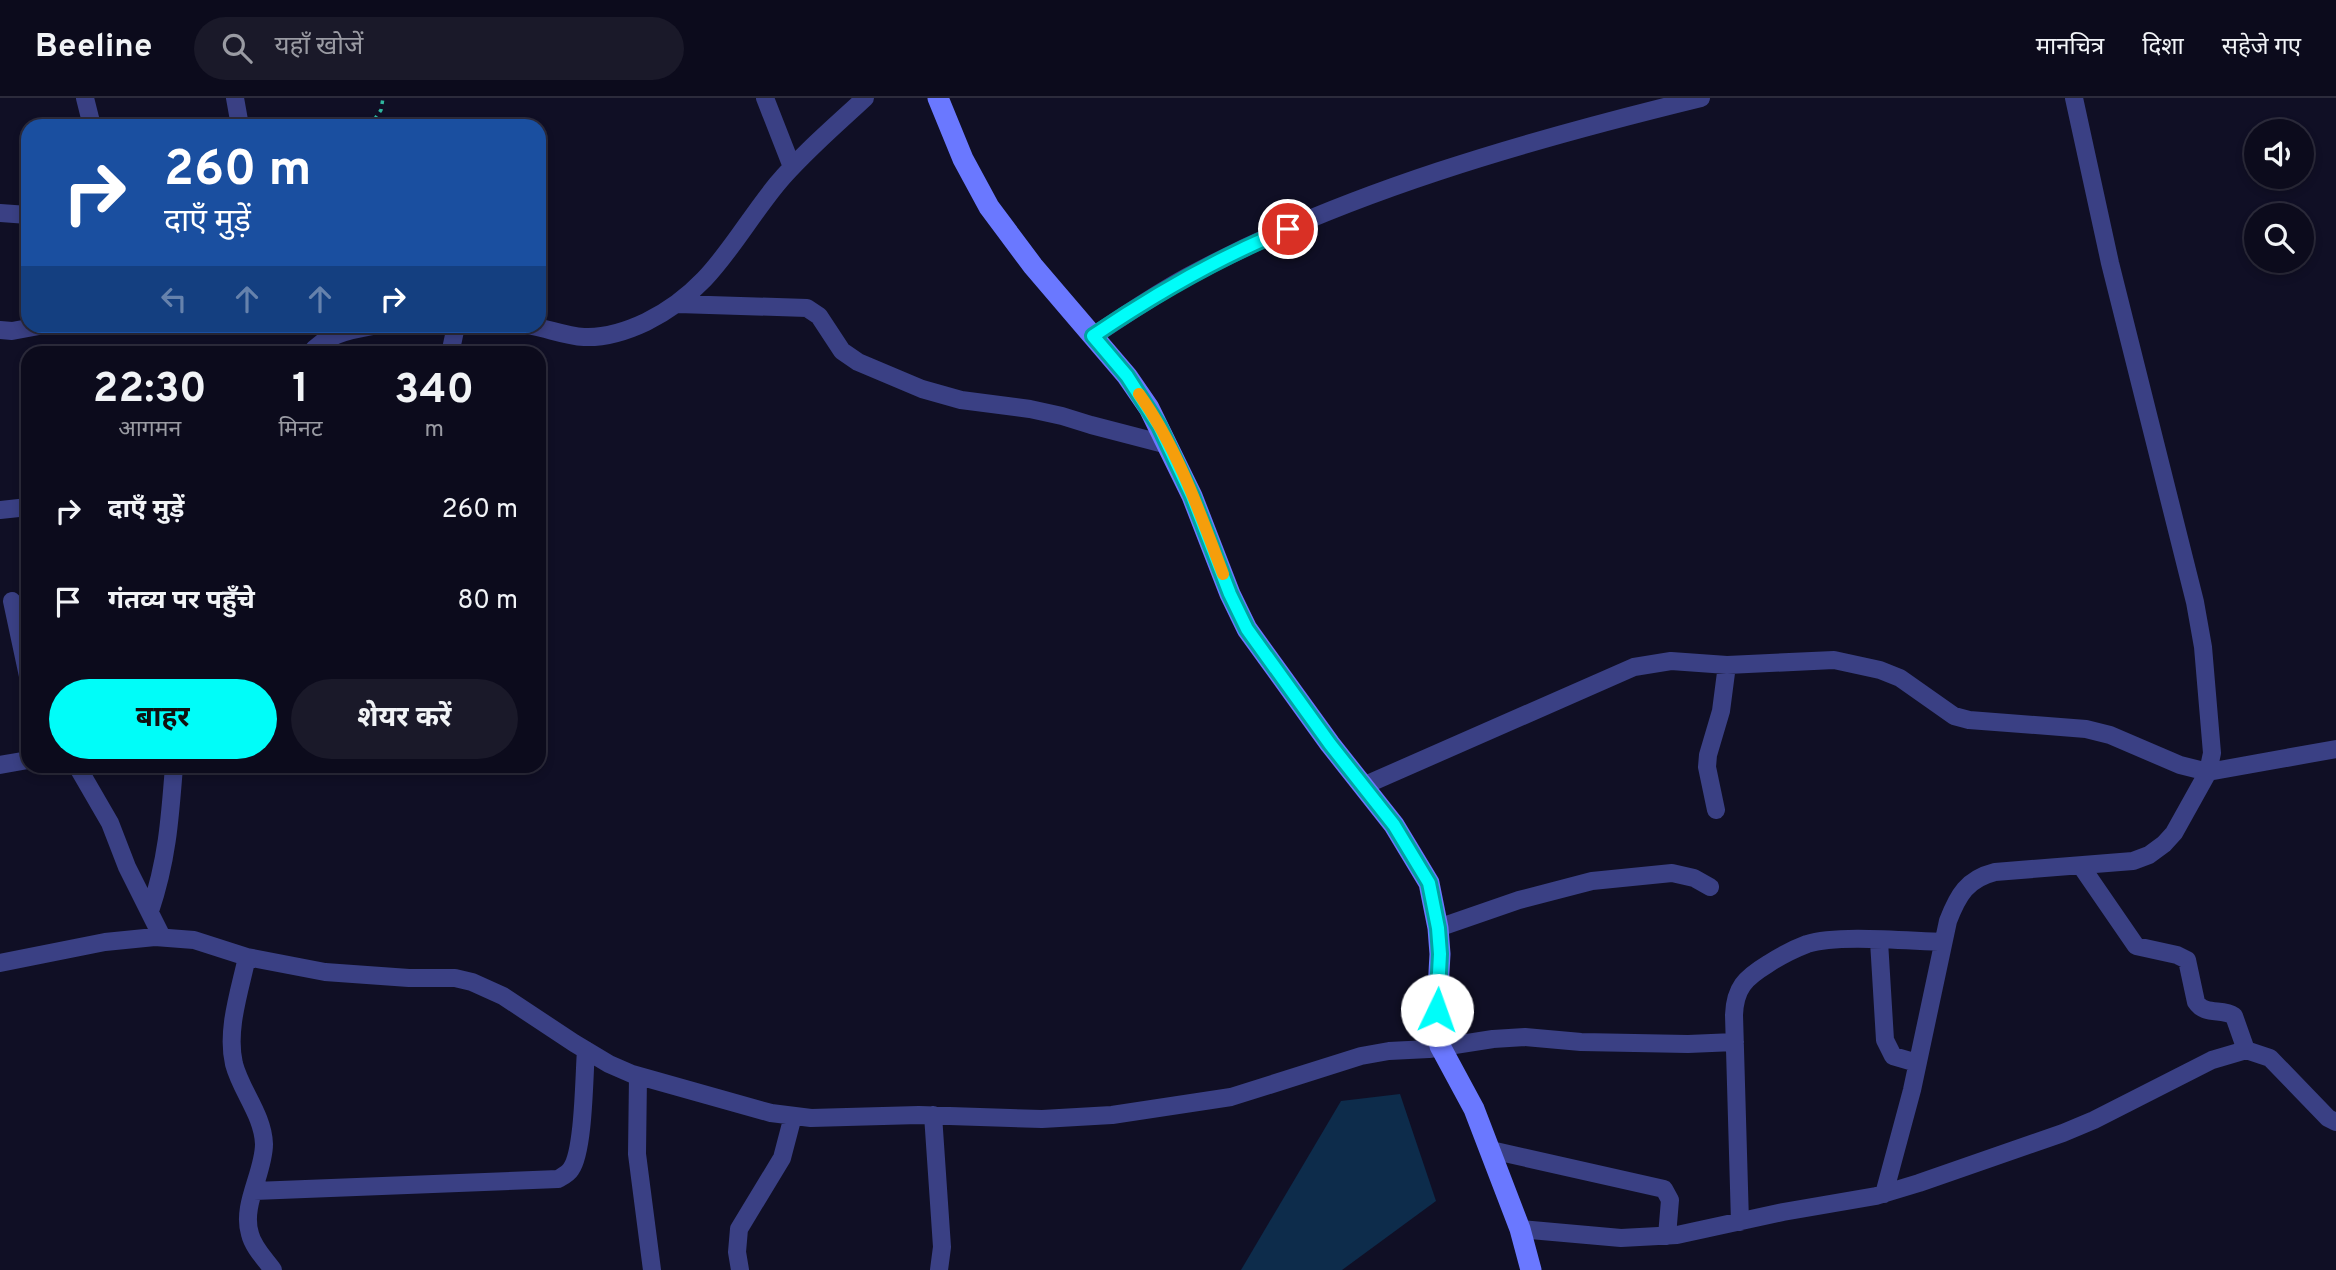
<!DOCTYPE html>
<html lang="hi">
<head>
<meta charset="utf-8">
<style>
  :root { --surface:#0c0b1c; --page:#1a1929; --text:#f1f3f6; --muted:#9a9ba3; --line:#2c2b3b; --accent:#00fdf9 }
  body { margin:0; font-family:Overpass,"Noto Sans Devanagari",sans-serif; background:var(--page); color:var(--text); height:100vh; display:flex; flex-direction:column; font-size:26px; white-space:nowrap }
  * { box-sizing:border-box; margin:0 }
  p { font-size:23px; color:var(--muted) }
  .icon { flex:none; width:38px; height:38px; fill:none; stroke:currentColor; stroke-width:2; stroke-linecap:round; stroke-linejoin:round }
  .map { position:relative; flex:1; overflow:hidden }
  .drawer { position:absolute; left:21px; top:248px; width:525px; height:427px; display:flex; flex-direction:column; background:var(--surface); border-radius:21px; box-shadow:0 4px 10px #0003,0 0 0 2px var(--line) }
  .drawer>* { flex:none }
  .top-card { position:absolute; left:21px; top:21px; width:525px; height:214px; border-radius:21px; box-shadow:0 4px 10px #0003,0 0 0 2px var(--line); background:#1a4fa0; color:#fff; overflow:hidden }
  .tools { position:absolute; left:2244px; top:21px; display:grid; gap:14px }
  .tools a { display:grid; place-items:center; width:70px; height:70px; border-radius:50%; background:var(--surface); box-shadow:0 4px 10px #0003,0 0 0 2px var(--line); font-size:35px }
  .pin { position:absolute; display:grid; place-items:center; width:60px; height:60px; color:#fff; margin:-30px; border:4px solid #fff; border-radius:50%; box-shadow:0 2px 7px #0007 }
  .me { position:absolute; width:77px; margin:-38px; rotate:3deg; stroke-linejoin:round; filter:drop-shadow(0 0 5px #0008) }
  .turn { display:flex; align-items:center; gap:24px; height:147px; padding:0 28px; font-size:32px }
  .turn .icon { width:91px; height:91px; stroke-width:2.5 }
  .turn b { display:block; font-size:49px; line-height:60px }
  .lanes { display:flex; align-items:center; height:66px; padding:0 28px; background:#0003; justify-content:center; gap:35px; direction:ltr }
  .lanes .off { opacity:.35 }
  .eta { display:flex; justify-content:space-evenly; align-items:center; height:119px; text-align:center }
  .eta b { font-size:42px; font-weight:700; line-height:49px }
  .cta { display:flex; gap:14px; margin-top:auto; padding:14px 28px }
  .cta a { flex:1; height:80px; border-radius:42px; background:var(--accent); color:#111; font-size:28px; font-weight:700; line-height:80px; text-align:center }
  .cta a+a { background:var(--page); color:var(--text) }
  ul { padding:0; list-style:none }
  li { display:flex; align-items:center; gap:21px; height:91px; padding:0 28px }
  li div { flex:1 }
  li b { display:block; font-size:26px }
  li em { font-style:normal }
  header { display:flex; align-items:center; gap:42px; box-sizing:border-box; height:98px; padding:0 35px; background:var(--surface); border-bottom:2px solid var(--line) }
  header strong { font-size:33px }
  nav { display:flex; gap:38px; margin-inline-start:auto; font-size:24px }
  .search { width:490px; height:63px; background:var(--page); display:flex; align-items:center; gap:18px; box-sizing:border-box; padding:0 24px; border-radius:38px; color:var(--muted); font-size:26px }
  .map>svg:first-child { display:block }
</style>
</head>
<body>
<header>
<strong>Beeline</strong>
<div class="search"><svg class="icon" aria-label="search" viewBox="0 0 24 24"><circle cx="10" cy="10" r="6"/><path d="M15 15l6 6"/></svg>यहाँ खोजें</div>
<nav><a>मानचित्र</a><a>दिशा</a><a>सहेजे गए</a></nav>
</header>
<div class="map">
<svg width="2336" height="1172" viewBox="0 0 2336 1172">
  <rect width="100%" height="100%" fill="#100f25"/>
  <!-- water -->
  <path fill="#0d2c4b" d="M1400 996 1436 1103 1342 1172H1241L1341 1003Z"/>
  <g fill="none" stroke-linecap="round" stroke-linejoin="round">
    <!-- path -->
    <path stroke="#2fb79f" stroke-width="3.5" stroke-dasharray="3.5 5" stroke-linecap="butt" d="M370 28 381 12 383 0"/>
    <!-- street -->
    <path stroke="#3a4084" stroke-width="18" d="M85 0 92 28
      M235 0 240 28
      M765 0 792 69
      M0 115 28 117
      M678 206 807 210 819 218 842 253 858 264 922 291 961 302 1030 311 1062 318 1091 327 1168 347
      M532 228C549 231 566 238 584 239 606 240 627 233 646 224 713 191 733 140 777 86 803 55 835 28 865 0
      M0 232 12 233 39 228
      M1093 238C1124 218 1154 197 1187 179 1344 94 1529 42 1701 0
      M310 256C325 236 351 232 373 228
      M450 256 456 228
      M0 412 28 409
      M12 503 28 578
      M0 667 28 662
      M77 668 110 725 127 769 162 839
      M1363 688 1634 569 1671 563 1727 567 1834 562 1880 572 1900 580 1954 618 1969 622 2086 631 2110 637 2180 667 2208 674 2336 651
      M1716 712 1707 669 1708 657 1721 613 1727 567
      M2081 768 2136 848 2177 857 2187 862 2196 904C2205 918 2222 910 2234 918L2246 952 2270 960 2328 1020 2336 1024
      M150 813C167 763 170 721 174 668
      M1438 830 1519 802 1592 783 1672 775 1694 780 1710 789
      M1879 843 1885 942 1893 958 1917 965
      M247 859C240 892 226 932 234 966 241 993 263 1017 264 1046 264 1075 241 1107 250 1136 253 1149 265 1161 273 1172
      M0 865 105 844 155 839 194 842 247 859 325 874 409 880H455L472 884 503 898 574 945 609 966 632 976 771 1015 811 1020 919 1017 1042 1021 1112 1017 1231 999 1361 958 1389 953 1429 951 1493 941 1525 939 1581 944 1688 946 1735 944
      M638 978 637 1056 652 1172
      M933 1017 942 1149 939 1172
      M1491 1052 1664 1091 1670 1102 1667 1138
      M254 1093 558 1081C563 1078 568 1076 571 1071 584 1053 584 977 586 952
      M1884 1096 1912 992 1948 823C1958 797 1967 781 1995 774L2133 763 2149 757 2164 746 2174 735 2208 674 2212 655 2203 549 2195 504 2110 165 2074 0
      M1740 1124 1734 917C1735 890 1745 880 1768 866 1780 858 1794 851 1807 846 1838 836 1908 843 1943 844
      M1520 1131 1621 1140 1677 1137 1783 1114 1876 1098 1919 1085 2063 1035 2094 1022 2212 962 2246 952
      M740 1172 737 1154 739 1131 782 1060 793 1018"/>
    <!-- secondary -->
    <path stroke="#6a78ff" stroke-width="21" d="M938 0 963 61 989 109 1033 168 1127 278 1149 310 1192 398 1230 496 1247 531 1330 646 1394 727 1429 785 1438 830 1440 856 1436 928 1440 948 1474 1011 1520 1131 1531 1172"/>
  </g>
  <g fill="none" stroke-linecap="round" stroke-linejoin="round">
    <defs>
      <path id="route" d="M1288 131C1219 159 1155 196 1093 238L1127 278 1159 328 1192 398 1230 496 1247 531 1330 646 1394 727 1429 785 1438 830 1440 856 1437 912"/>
    </defs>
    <!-- route casing -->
    <use href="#route" stroke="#00a4a2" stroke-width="18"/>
    <!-- route -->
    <use href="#route" stroke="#00fdf9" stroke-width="12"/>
    <!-- slow -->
    <path stroke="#f59e0b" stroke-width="12" d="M1139 296C1177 349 1200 415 1223 476"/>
  </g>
</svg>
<div class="tools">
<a><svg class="icon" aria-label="sound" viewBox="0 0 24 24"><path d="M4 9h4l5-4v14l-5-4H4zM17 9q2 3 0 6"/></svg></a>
<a><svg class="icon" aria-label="search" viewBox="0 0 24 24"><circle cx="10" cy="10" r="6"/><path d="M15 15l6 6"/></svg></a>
</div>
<div class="pin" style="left:1288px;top:131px;background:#d93025"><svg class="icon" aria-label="arrive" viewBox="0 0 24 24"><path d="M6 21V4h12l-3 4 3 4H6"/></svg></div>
<svg class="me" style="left:1437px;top:912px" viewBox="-20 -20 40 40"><circle r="19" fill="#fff"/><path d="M0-13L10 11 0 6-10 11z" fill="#00fdf9"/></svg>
<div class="top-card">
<div class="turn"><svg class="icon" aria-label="right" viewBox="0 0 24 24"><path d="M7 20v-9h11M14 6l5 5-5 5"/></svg><div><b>260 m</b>दाएँ मुड़ें</div></div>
<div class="lanes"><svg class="icon off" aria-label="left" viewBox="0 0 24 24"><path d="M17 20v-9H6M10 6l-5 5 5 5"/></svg><svg class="icon off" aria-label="ahead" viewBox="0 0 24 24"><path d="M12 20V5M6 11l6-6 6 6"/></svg><svg class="icon off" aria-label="ahead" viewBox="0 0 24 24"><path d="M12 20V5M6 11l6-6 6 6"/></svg><svg class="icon" aria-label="right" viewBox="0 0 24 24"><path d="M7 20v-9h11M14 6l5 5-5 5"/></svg></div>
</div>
<section class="drawer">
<div class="eta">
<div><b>22:30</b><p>आगमन</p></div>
<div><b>1</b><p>मिनट</p></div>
<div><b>340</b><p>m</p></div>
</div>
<ul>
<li><svg class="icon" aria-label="right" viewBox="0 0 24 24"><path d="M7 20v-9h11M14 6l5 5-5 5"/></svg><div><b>दाएँ मुड़ें</b></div><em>260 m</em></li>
<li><svg class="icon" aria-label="arrive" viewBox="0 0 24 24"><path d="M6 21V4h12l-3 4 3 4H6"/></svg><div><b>गंतव्य पर पहुँचे</b></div><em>80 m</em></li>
</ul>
<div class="cta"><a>बाहर</a><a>शेयर करें</a></div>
</section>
</div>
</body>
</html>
